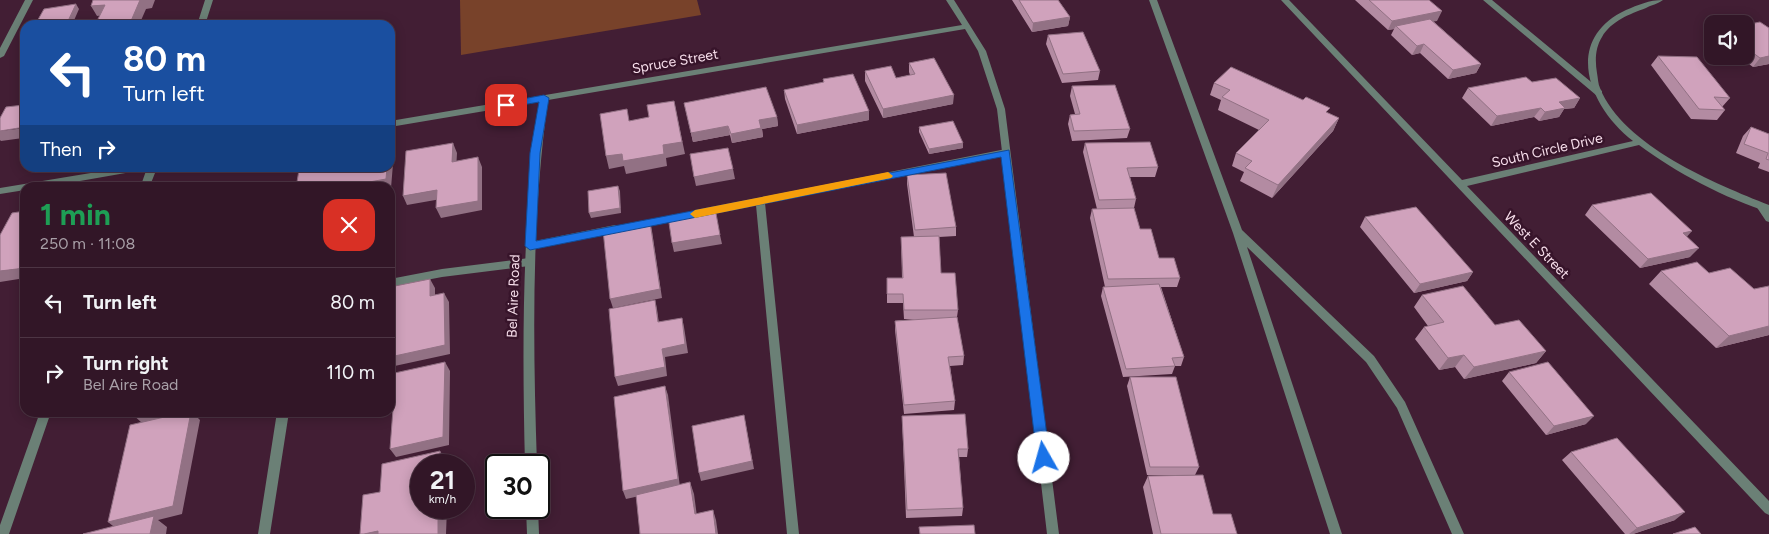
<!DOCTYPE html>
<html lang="en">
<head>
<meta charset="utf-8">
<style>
  :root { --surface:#321627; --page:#3a1f2f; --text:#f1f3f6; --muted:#a89fa7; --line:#4d3544 }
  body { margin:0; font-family:Figtree,sans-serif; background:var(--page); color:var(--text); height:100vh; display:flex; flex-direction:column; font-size:19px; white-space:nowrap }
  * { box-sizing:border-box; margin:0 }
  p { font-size:16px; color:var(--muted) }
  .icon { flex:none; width:28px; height:28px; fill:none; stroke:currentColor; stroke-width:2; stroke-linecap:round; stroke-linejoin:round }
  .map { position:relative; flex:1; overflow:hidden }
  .details { position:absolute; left:20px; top:182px; width:375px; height:235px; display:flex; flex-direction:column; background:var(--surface); border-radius:15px; box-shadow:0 2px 12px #0003,0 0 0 1px var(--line) }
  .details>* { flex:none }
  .banner { position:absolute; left:20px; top:20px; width:375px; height:152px; border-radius:15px; box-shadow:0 2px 12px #0003,0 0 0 1px var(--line); background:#1a4fa0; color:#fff; overflow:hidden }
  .controls { position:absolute; left:1704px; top:15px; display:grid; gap:10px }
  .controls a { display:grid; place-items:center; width:50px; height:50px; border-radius:10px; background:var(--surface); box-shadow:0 2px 12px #0003,0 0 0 1px var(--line); font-size:25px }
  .speed { position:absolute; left:410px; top:454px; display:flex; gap:10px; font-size:25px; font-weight:700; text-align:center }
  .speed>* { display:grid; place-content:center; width:65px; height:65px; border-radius:50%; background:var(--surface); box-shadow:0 2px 12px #0003,0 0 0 1px var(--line); line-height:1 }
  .speed small { font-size:12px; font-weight:400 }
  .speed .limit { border:2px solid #111; border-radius:8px; background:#fff; color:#111 }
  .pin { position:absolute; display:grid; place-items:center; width:42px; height:42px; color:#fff; margin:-21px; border-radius:10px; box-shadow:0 2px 8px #0006 }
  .me { position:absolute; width:55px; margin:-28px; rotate:353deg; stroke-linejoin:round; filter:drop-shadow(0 0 4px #0008) }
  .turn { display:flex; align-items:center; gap:18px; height:105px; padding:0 20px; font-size:22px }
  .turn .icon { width:65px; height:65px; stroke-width:2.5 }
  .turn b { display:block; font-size:35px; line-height:42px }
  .then { display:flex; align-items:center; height:48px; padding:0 20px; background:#0003; gap:10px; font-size:19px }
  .round { display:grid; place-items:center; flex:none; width:52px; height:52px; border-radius:15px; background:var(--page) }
  .summary { display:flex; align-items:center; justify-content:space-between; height:85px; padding:0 20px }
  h1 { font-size:30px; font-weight:700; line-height:38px; color:#1e9e55 }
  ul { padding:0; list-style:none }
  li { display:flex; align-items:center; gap:15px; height:70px; padding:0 20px; border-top:1px solid var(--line) }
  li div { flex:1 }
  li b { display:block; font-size:19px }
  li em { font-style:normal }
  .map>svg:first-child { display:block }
</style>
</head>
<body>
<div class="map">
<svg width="1769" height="534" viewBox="0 0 1769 534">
  <rect width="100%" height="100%" fill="#421e34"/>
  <!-- green -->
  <path fill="#78422a" d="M460 0H697L701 15 461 55Z"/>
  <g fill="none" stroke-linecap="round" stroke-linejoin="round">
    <!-- lane -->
    <path fill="#6b8076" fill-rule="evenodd" d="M25 0H33L4 56 0 58V48Z
      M1149 0H1157L1242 230 1374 356 1405 402 1464 534H1452L1397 408 1366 362 1247 247 1342 534H1330L1233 233Z
      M1483 0H1492L1602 91V95H1596Z
      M1006 149 1010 152 1009 154 765 203 799 534H787L756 205 703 215 698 212 703 209Z
      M1761 203 1764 204 1769 211V222L1766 221 1756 206Z
      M681 214 684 215 686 217 684 219 637 228 632 225 637 222Z
      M615 225 618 227 620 229 618 231 530 250 525 246 530 242Z
      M529 258 534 262 529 266 442 277 390 287V279L442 269Z
      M277 412H289L270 534H258Z"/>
    <!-- street -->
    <path fill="#6b8076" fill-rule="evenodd" d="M205 0H213L205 25H197Z
      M946 0H954L986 51 1005 109 1059 534H1047L997 109 978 51 965 29 548 100C531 222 533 343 537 465H525C522 343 522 222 539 102L390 127V121L962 25Z
      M1281 0H1289L1462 180 1633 141C1589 107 1562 40 1626 10 1638 5 1649 0 1663 0 1658 4 1651 5 1646 8 1630 14 1611 21 1602 37 1595 48 1595 61 1597 73 1598 78 1598 84 1600 88 1623 146 1716 184 1769 205V212C1726 199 1675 172 1639 145L1467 186 1769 501V515L1765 513Z
      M121 168H142L137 171 40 188H25V190L0 194V188Z
      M147 168H157L149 188H140Z
      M40 412H51L9 534H0V525Z
      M526 508H538L539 534H527Z"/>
  </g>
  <!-- wall -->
  <path fill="#b38ba2" d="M1012 0H1058L1070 17 1068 26 1032 32Z
    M1355 0H1429L1437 21H1433L1481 64 1476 73 1448 79 1420 53 1412 55 1391 35 1394 29 1388 30Z
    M1745 25 1769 64 1753 67 1738 56H1745Z
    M1048 35 1100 71 1098 80 1062 83 1046 44Z
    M1658 56 1730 98 1722 107 1725 110 1717 120 1691 119 1651 65Z
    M909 63 953 104 883 118 865 81V71L896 78 910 75 909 72Z
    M823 79 869 120 797 134 785 99 784 90 823 83Z
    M1532 82 1580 98 1574 108 1564 109 1559 117 1539 121 1534 117 1491 126 1462 98 1468 88Z
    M1214 83 1327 113 1339 118 1333 131 1272 198 1240 181 1244 172 1232 166 1236 153 1259 130 1218 110 1221 100 1210 95Z
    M1072 86 1130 129 1127 138 1072 141 1068 124 1070 115 1075 114 1070 96Z
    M684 103 777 117 778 126 762 129 763 137 732 143 730 135 693 142Z
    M919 127 963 148 929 154 919 132Z
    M1751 127 1769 134V172L1758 168 1760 163 1736 153 1743 136Z
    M1085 143 1158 167 1155 177H1130L1136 199 1134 208 1140 229 1159 258 1180 278 1177 287H1161L1184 357 1181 366H1175L1172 374 1123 377 1101 296 1103 287H1105L1090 218 1092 209H1097L1083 152Z
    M907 175 956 227V236L939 237 941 273 958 310 957 317 964 356 963 365 950 366 955 401 954 410 904 414 895 330V321L915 319H904L903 303H887V278H902L901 237H914L907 184Z
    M1592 205 1690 257 1640 268 1585 215Z
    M1365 217 1473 272 1467 281 1414 293 1360 227Z
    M1661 271 1709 273 1754 289 1769 286V335L1716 348 1649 284Z
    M1422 295 1495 325 1546 351 1536 363 1464 379 1455 367 1439 370 1415 339 1424 327 1428 326 1414 307Z
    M1509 372 1586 424 1546 435 1502 381Z
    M1130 377 1199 467 1195 475H1147L1127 386Z
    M902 416 968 449 967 457H959L963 508 962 516 906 518Z
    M1571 452 1675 520 1633 534H1625L1562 460Z
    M1148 476 1213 514 1237 534H1153L1143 487Z"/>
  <!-- shaded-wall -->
  <path fill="#927184" d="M140 0H155L152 8 146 9 139 25H105Z
    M76 4 79 9 72 25H39Z
    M105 5 111 14 97 16 91 6Z
    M1442 11 1437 21 1398 28 1396 26 1394 29 1388 30 1392 21Z
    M1070 17 1068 26 1032 32 1033 23Z
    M1424 44 1420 53 1412 55 1417 46Z
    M1769 56V64L1753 67 1760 58Z
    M1481 64 1476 73 1448 79 1453 70Z
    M954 95 953 104 883 118V109Z
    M1580 98 1574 108 1564 109 1559 117 1539 121 1545 112 1559 102Z
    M674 101 685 154 666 158 667 166 626 174 624 166 609 169 606 156 663 145Z
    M1541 108 1534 117 1491 126 1497 116Z
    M869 111V120L797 134V125Z
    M777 117 778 126 762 129 763 137 732 143 731 134 759 120Z
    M1339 118 1333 131 1272 198 1278 185Z
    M728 126 730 135 693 142 691 133Z
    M25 128V140L23 138 1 141 0 140V131Z
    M453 143 457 153 456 171 452 162Z
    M963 143V148L929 154V149Z
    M478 157 482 167V210L441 218 436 208Z
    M390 159 393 164 391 188H336L387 168H390Z
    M733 169 735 179 696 186 694 177Z
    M618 186 620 191 621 213 591 218 589 213Z
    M437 190 441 199 407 205 403 196Z
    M650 222 652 231 662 298 613 308 610 299Z
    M1692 231 1684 240 1683 233Z
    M720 235 722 244 674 252 672 243Z
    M1699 248 1690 257 1640 268 1648 259Z
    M25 268V278L0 282V271Z
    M1473 272 1467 281 1414 293 1420 284Z
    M430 279 435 288V305L430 296Z
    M444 293 449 302 450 354 390 367V357Z
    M655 300 657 309 660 331 658 322Z
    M682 318 684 327 688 353 665 357 667 376 618 386 615 377 662 349Z
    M1769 326V335L1716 348 1729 336Z
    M1546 351 1536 363 1464 379 1474 367Z
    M1464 355 1455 367 1439 370 1448 358Z
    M445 362 450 371 449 445 396 457 390 449Z
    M665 386 668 395 680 487 626 499 623 491Z
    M394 396 399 404 390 406V397Z
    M130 412H195L193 413 200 420 182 514 158 520 167 527 166 534H150L118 530 108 522 142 423Z
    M744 415 754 469 701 481 699 473Z
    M1594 416 1586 424 1546 435 1554 426Z
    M440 451 448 463V465H440Z
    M690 482 694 494 698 524 695 514Z
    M438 508H447L446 534H438Z
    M713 510 716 520 718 534H716Z
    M1685 512 1675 520 1633 534H1629L1637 528Z
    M378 531 381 534H364Z"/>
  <!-- building -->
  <path fill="#d0a2bc" stroke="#927184" d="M93 0H140L131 21 105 25H95L105 5 91 6Z
    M1019 0H1058L1070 17 1033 23Z
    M1369 0H1429L1442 11 1392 21Z
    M76 4 68 21 35 25 44 9Z
    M1430 19 1481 64 1453 70 1424 44 1417 46 1396 26Z
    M1760 22 1769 28V56L1760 58 1745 47V25Z
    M1083 32 1100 71 1063 74 1048 35Z
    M1658 56 1697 57 1730 98 1714 97 1725 110 1699 109Z
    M934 58 954 95 883 109 865 71 891 66 896 78 915 74 909 63Z
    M1231 67 1303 100 1306 97 1330 108 1326 112 1339 118 1278 185 1245 168 1252 161 1236 153 1269 120 1222 97 1230 90 1214 83Z
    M853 74 869 111 797 125 784 90 824 82 823 79Z
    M1526 77 1532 82 1556 78 1580 98 1559 102 1565 108 1545 112 1541 108 1497 116 1468 88Z
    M1115 85 1130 129 1074 131 1070 115 1080 114 1072 86Z
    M766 87 777 117 759 120 761 128 731 134 728 126 691 133 684 103Z
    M674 101 682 142 663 145 664 154 623 161 622 154 606 156 600 114 627 109 629 121 649 117 647 105Z
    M25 102V135H21L25 127 0 131V118L6 107 24 105Z
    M953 121 963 143 929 149 919 127Z
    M1751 127 1769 134V160L1766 159 1768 153 1744 144Z
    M1150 142 1158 167 1127 168 1136 199 1099 200 1085 143Z
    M453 143 452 162 478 157V201L436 208 437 190 403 196 406 151Z
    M728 148 733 169 694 177 690 154Z
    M314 168H387L386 179 336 188H296L299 170Z
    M946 173 956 227 915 230 907 175Z
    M618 186 620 208 589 213 588 191Z
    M1651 193 1692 231 1683 233 1699 248 1648 259 1592 205Z
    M1416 207 1473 272 1420 284 1365 217Z
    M715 208 720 235 672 243 668 216Z
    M1134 208 1140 229H1151L1159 258H1174L1180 278 1108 279 1092 209Z
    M25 211V268L0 271V235L12 213Z
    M650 222 660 289 610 299 603 230Z
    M939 236 941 273H955L958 310H904L903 294H887V278H903L901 237Z
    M1697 262 1709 273 1730 268 1754 289 1769 286V326L1729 336 1661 271Z
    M430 279V296L444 293 445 345 390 357V287Z
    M1159 284 1184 357 1172 358 1175 366 1126 369 1103 287Z
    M1463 286 1495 325 1519 320 1546 351 1474 367 1464 355 1448 358 1424 327 1444 322 1422 295Z
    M655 300 658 322 682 318 685 344 662 349 665 367 615 377 609 309Z
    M957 317 964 356 948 357 955 401 904 405 895 321Z
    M445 362 443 437 390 449 394 396 390 397V374Z
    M1548 362 1594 416 1554 426 1509 372Z
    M1130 377H1176L1199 467H1150Z
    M665 386 678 479 623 491 614 397Z
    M186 412H191L173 506 108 522 130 425Z
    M965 414 968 449H958L963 508 907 510 902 416Z
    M744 415 752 461 699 473 692 426Z
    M1617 438 1685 512 1637 528 1571 452Z
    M440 451V465H421V508H438V534H378V531L364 534H360L363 495 380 492 382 464Z
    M1203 475 1213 514H1231L1237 534H1161L1148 476Z
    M690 482 695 514 713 510 716 534H640L636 495Z
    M154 516 150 534H83Z
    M974 525 975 534H920L919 527Z
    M1695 527 1701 534H1673Z"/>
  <!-- route -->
  <path fill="#1a73e8" stroke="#114b97" d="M544 95 549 98 540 153 536 241 1009 150 1050 458 1048 462 1044 464 1039 462 1037 458 1001 157 530 250 525 246 530 153 539 102 506 108 501 105 506 102Z"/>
  <!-- slow -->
  <path fill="#f59e0b" d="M888 172 893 176 891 178 695 218 690 214 695 210Z"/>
  <g text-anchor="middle" stroke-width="5" stroke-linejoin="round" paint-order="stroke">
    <!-- street labels -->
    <g font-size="14" fill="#f7deeb" stroke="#37142a">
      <text transform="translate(675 61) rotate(-10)" y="5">Spruce Street</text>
      <text transform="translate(1547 150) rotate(-13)" y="5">South Circle Drive</text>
      <text transform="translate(1537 245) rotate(46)" y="5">West E Street</text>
      <text transform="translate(513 296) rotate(-88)" y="5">Bel Aire Road</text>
    </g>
  </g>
</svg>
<div class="controls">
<a><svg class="icon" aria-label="sound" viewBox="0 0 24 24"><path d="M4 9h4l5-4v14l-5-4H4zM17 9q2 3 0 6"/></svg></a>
</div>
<div class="speed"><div>21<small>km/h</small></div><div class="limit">30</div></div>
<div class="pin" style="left:506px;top:105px;background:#d93025"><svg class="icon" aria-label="arrive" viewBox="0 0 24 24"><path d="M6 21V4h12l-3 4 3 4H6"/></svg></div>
<svg class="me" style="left:1044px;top:458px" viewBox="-20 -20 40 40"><circle r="19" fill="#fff"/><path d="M0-13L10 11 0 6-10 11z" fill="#1a73e8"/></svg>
<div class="banner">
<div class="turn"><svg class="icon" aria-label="left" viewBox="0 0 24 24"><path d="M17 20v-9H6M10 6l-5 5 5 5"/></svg><div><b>80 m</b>Turn left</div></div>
<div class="then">Then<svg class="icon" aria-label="right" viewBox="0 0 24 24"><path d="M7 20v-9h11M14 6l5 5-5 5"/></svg></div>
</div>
<section class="details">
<div class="summary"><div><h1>1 min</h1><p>250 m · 11:08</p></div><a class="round" style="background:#d93025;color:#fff"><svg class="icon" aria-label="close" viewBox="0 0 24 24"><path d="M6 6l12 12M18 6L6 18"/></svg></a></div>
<ul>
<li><svg class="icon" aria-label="left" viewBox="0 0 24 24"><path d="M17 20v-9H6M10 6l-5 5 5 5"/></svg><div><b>Turn left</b></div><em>80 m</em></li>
<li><svg class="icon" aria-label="right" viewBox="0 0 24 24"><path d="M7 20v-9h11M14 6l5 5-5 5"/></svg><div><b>Turn right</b><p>Bel Aire Road</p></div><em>110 m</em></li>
</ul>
</section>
</div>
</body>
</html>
